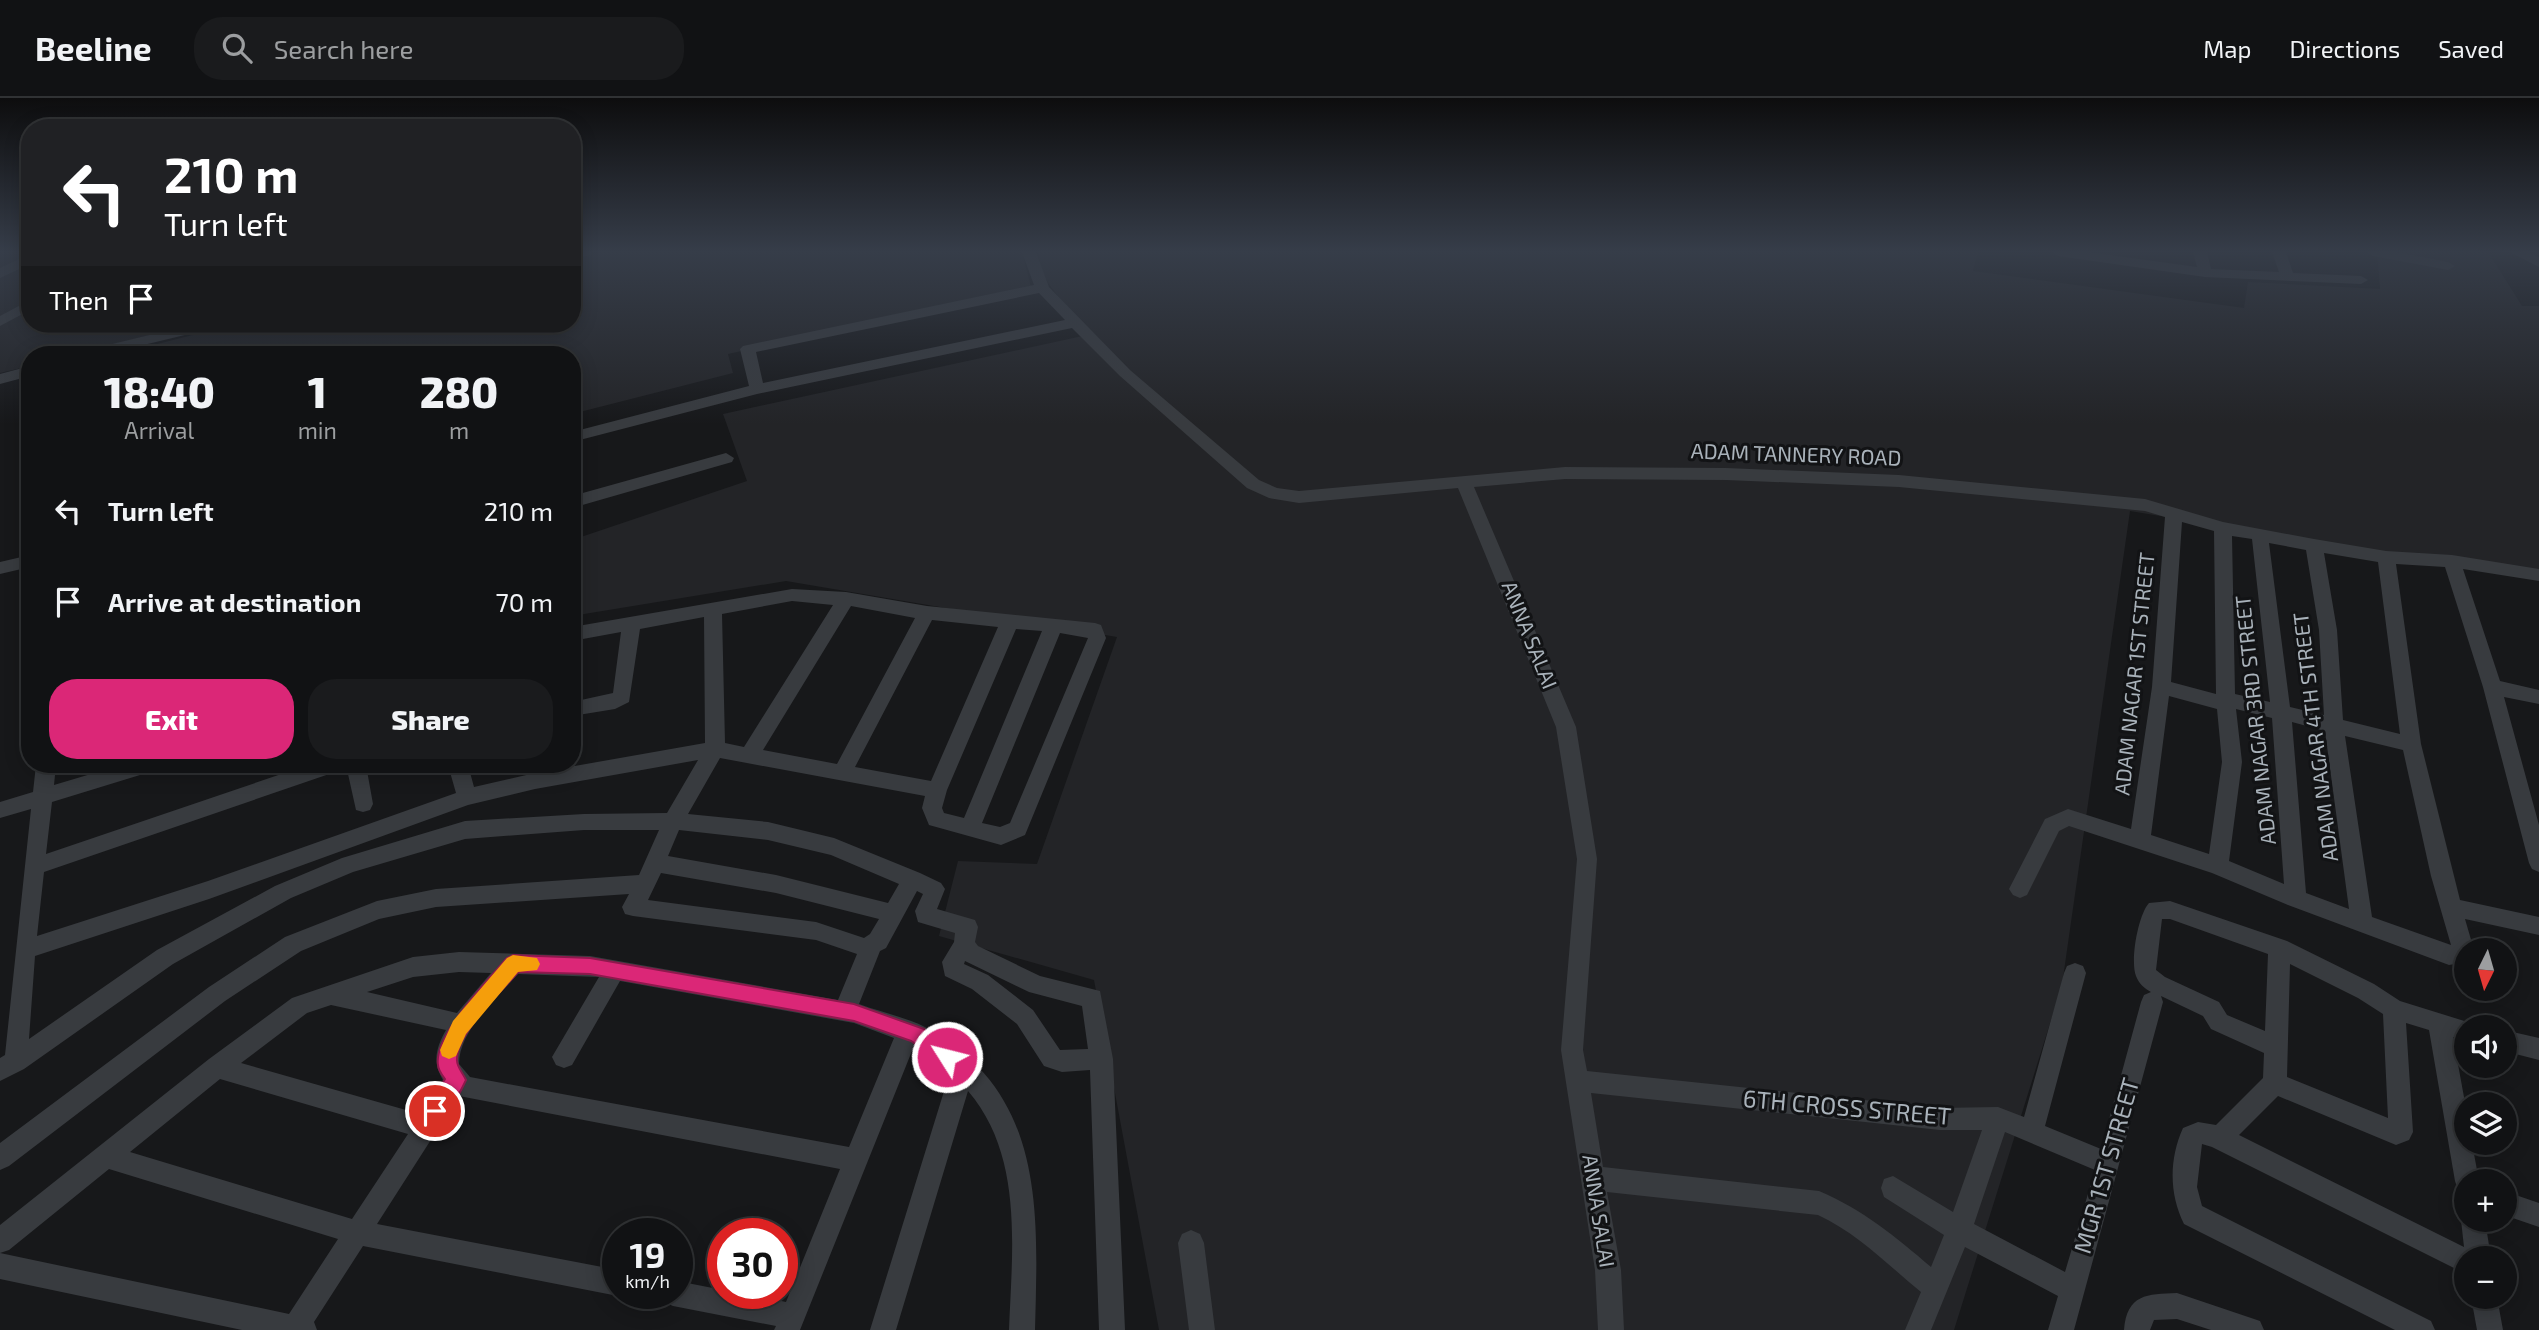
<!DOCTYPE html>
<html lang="en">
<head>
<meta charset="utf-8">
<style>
  :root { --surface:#111214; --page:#1a1b1d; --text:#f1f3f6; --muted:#9c9ea0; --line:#303234; --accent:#db2777 }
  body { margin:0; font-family:"Exo 2",sans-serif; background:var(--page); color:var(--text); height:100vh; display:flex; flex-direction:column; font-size:26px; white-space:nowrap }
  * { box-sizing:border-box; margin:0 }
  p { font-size:23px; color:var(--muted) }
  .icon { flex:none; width:38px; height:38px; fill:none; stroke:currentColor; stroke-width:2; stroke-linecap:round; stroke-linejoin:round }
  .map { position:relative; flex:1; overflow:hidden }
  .panel { position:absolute; left:21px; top:248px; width:560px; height:427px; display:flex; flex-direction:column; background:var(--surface); border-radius:28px; box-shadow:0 4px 18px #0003,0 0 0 2px var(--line) }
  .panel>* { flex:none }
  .banner { position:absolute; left:21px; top:21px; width:560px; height:214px; border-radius:28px; box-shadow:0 4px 18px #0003,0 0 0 2px var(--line); background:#202124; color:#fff; overflow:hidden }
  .needle { width:46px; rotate:185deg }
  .tools { position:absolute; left:2454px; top:840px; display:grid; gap:14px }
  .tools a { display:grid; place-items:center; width:63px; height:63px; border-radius:50%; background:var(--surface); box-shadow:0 4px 18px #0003,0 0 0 2px var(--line); font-size:35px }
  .speed { position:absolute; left:602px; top:1120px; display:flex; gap:14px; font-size:35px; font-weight:700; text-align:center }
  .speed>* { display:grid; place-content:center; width:91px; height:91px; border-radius:50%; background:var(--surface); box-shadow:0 4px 18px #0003,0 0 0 2px var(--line); line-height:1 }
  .speed small { font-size:18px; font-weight:400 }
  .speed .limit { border:10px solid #d22; background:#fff; color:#111 }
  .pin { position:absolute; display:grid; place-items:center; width:60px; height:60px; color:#fff; margin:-30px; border:4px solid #fff; border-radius:50%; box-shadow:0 2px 7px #0007 }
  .me { position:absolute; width:77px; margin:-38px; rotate:306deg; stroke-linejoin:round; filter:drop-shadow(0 0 5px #0008) }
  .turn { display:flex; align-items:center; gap:24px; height:147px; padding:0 28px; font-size:32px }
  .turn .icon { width:91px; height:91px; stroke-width:2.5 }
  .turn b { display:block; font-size:49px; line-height:60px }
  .then { display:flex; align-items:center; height:66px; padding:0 28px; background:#0003; gap:14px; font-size:26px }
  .eta { display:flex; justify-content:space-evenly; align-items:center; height:119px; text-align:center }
  .eta b { font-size:42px; font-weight:800; line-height:49px }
  .cta { display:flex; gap:14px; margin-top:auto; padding:14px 28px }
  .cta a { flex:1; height:80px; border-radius:28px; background:var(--accent); color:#fff; font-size:28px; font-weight:800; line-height:80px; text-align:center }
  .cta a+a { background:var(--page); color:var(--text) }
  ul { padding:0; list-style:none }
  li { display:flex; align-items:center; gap:21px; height:91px; padding:0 28px }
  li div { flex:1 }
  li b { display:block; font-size:26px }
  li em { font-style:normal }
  header { display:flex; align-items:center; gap:42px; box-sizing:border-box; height:98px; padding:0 35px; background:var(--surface); border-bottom:2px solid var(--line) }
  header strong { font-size:33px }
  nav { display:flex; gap:38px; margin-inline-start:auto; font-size:24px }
  .search { width:490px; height:63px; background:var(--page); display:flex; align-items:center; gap:18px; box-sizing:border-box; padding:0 24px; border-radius:28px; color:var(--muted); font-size:26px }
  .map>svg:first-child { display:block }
</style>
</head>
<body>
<header>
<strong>Beeline</strong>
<div class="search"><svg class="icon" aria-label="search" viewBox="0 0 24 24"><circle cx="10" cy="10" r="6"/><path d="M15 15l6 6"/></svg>Search here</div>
<nav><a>Map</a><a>Directions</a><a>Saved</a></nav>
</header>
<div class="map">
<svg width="2539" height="1232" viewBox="0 0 2539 1232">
  <rect width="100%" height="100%" fill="#17181a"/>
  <!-- built -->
  <path fill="#232427" d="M0 154H30V226H196L69 257H30V268L0 275Z
    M601 154H1022L1031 189 728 256 733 275 572 316V257H114L236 226H572V163Z
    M1038 154H1978L1973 173 2244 210 2248 184 2380 191 2377 154H2488L2522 208H2539V481L2130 413 2062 887 1954 1232H1159L1094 882 939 838 958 763 1037 766 1117 539 786 483 572 518V442L747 383 723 316 1087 237 1048 185 1040 167Z"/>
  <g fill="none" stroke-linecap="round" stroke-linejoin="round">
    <!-- minor -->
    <path fill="#383b3f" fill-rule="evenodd" d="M572 154H593L591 157 572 161Z
      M1022 154H1036L1049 189 1130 272 1259 382 1277 390 1299 393 1565 369 1726 370 1899 377 2145 401 2223 424 2314 441 2386 453 2452 457 2539 471V483L2463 471 2500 583 2539 592V606L2504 599 2539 727V774L2532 771 2529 765 2483 589 2445 469 2396 466 2421 646 2460 802 2539 819V837L2465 821 2474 852H2466V864L2449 867 2288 807 2212 775 2069 728 2059 733 2027 797 2020 800 2013 797 2009 791 2045 721 2068 711 2131 731 2152 589 2165 419 2145 413 1899 389 1726 382 1565 381 1474 389 1576 629 1597 761 1583 952 1587 973 1940 1010 1998 1009 2024 1019 2064 875 2067 868 2075 865 2083 868 2086 875 2045 1028 2101 1051 2141 904 2144 897 2151 894C2144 890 2139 886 2136 878 2130 863 2138 817 2149 805L2170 803 2287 843 2374 886 2400 903 2474 926 2476 929H2466V943L2453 939 2466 1010V1045H2472L2479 1083H2466V1095L2458 1092 2455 1083 2429 932 2406 925 2413 1034 2409 1042 2396 1047 2278 998 2239 1037 2464 1149 2461 1122 2464 1113 2466 1122H2485L2491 1160H2466V1176L2212 1049 2202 1046 2197 1089 2202 1108 2431 1223 2435 1232H2395L2184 1126C2169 1096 2169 1061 2183 1030L2198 1024 2216 1027 2263 980 2264 955 2211 931 2203 918 2161 898 2163 904 2074 1232H2048L2058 1198 1965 1149 1931 1232H1905L1921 1194C1888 1167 1857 1135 1818 1117L1607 1094 1621 1172 1624 1232H1598L1595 1172 1561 952 1577 761 1556 629 1458 390 1299 405 1269 400 1247 390 1120 278 1072 230 757 296 572 344V334L749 288 740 251 743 248 1034 187ZM1039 195 1065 222 763 285 756 254ZM2182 424 2214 433 2216 596 2171 584ZM2232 438 2252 441 2270 604 2235 596ZM2269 445 2306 452 2319 532 2324 617 2290 609ZM2324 455 2378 464 2400 636 2343 622 2337 532ZM2169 598 2217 611 2222 664 2209 756 2151 737ZM2236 611 2272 620 2284 786 2229 763 2242 664ZM2292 624 2325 633 2349 811 2306 795ZM2345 638 2403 652 2431 778 2451 847 2372 819ZM2162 821H2170L2268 856 2265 933 2227 917 2219 904 2165 879 2156 872ZM2290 866 2358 900 2383 916 2388 1020 2287 979ZM1591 995 1940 1032H1982L1953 1114 1893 1078 1884 1081 1881 1090 1884 1099 1944 1137 1931 1169C1896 1139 1862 1111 1819 1093L1603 1069ZM2005 1034 2095 1072 2065 1174 1974 1126Z
      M2051 154H2088L2197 169 2193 154H2207L2211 171 2279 174 2272 154H2286L2293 175 2361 178 2368 182 2361 186 2205 179 2058 158Z
      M2366 154H2396L2448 164 2455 168 2448 172 2373 158Z
      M2510 154H2528L2539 159V169Z
      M30 156V166L0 180V170Z
      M30 202V212L0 228V218Z
      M195 226H220L218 229 102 257H76L79 254Z
      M30 268V278L0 286V276Z
      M726 355 734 360 732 364 572 410V398Z
      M30 457V469L0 476V464Z
      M792 491 846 494 927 508 1095 525 1101 527 1106 540 1025 737 1001 747 929 727 922 710 925 698 720 660 688 716 768 724 834 740 920 775 941 785 945 791 937 811 975 822 978 829 975 844 978 848 1040 878 1100 893 1113 961 1125 1232H1099L1090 972 1062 974 1044 968 1017 926 972 891 945 878 942 864 954 844 955 835 918 824 915 813 923 796 917 793 886 850 880 853 859 906C880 914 905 919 925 929 1046 994 1038 1114 1035 1232H1009C1012 1152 1024 1058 968 993L896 1232H870L950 974 914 948 800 1232H774L776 1228 673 1208 664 1204 660 1195H677V1183L723 1192V1195H742L786 1204 840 1071 459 998 377 1126 618 1172V1195H624L618 1198 363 1148 314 1224 317 1232H242L0 1181V1127L209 961 292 900 413 859 459 854 590 858 838 902 857 856 816 842 633 818 625 816 622 809 629 796 436 809 379 821 301 853 225 903 9 1068 0 1072V1045L209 889 285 839 377 803 436 791 639 777 659 732H584L465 741 353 774 291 800 173 866 24 971 0 983V960L5 957 31 711 0 720V704L33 694 36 667H56L54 687 121 667H156L153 673 52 704 46 756 308 667H341L338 673 44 774 37 838 208 783 456 695 448 667H468L474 689 535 675 705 645 704 519 640 531 629 604 615 611 572 618V604L613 595 621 534 572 543V529ZM792 503 833 507 744 649 725 645 722 516ZM851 508 915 520 837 666 763 652ZM932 522 998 529 931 683 855 669ZM1016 531 1042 533 964 720 944 715 942 710 947 692ZM1060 535 1088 540 1010 725 1000 729 982 725ZM698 662 667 715 584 716 465 723 342 760 275 788 157 852 29 941 35 858 209 801 468 707 535 691ZM679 732 768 742 831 757 899 786 888 805 776 777 668 758ZM661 775 776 795 879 821 870 836 864 840 816 824 648 802ZM965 863 1029 894 1082 908 1088 951 1060 952 1033 912 988 877 964 866ZM459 874 491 875 457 915 367 894 413 879ZM518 876 599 879 552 959 556 967 564 970 572 967 620 883 854 925 894 940 849 1049 470 979 459 966C459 932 497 900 518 876ZM331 907 446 932C436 950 432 964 443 982L420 1016 241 965 307 915ZM220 981 408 1036 352 1121 130 1054ZM109 1071 338 1141 289 1216 0 1155 9 1152Z
      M346 667H366L373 706 370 712 363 714 356 712Z
      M2504 932 2539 940V962L2504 953Z
      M2504 1093 2539 1105V1129L2504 1117Z
      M1191 1132 1200 1136 1204 1145 1215 1232H1189L1178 1145 1182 1136Z
      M2177 1195 2260 1223 2264 1232H2211L2177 1221 2154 1222 2150 1232H2124C2127 1196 2147 1196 2177 1195Z
      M2471 1199H2497L2503 1232H2477Z"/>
  </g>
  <!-- sky -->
  <linearGradient id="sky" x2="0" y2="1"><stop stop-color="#0d0d0e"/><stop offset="0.47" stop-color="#363d49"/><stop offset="1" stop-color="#363d49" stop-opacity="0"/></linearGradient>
  <rect width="2539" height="326" fill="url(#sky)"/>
  <!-- route -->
  <path fill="#db2777" stroke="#8e194d" stroke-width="2" d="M513 857 590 860 854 906 924 931 954 953 957 959 954 965 947 968 911 943 854 923 590 876 518 874C501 894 457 935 457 961 456 968 463 975 466 982 460 995 448 1017 435 1023L428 1020 425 1013 445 981C442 977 438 972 438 967 433 938 489 881 507 860Z"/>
  <!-- slow -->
  <path fill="#f59e0b" d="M513 857 537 860 540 866 537 872 518 874 466 936 456 958 449 961 442 958 440 952 453 923 507 860Z"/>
  <g text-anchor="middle" stroke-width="6" stroke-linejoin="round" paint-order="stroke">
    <!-- street labels -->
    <g font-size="21" fill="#a9b2ba" stroke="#121315">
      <text transform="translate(1796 357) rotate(2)" y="7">ADAM TANNERY ROAD</text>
      <text transform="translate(1529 537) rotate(68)" y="7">ANNA SALAI</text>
      <text transform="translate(2135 576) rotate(-84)" y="7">ADAM NAGAR 1ST STREET</text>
      <text transform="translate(2256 622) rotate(-96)" y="7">ADAM NAGAR 3RD STREET</text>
      <text transform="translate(2316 639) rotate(-97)" y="7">ADAM NAGAR 4TH STREET</text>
      <text transform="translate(1598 1113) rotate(81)" y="7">ANNA SALAI</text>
    </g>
    <!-- near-street labels -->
    <g font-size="24" fill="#a9b2ba" stroke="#121315">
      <text transform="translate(1847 1010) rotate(5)" y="8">6TH CROSS STREET</text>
      <text transform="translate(2107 1068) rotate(-74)" y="8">MGR 1ST STREET</text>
    </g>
  </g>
</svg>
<div class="tools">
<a><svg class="needle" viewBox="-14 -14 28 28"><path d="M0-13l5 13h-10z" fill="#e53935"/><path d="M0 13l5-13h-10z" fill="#9c9ea0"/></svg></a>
<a><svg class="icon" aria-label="sound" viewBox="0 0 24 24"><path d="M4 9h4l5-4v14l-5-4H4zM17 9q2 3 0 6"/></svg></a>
<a><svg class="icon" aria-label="layers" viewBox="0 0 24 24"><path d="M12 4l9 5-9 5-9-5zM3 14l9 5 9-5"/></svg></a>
<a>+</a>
<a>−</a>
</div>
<div class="speed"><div>19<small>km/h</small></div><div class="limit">30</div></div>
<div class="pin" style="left:435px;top:1013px;background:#d93025"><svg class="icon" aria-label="arrive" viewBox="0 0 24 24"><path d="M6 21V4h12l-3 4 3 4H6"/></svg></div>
<svg class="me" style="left:947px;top:959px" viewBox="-20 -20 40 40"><circle r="17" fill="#db2777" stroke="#fff" stroke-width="3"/><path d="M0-11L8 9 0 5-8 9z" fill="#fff"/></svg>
<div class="banner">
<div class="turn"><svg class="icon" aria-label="left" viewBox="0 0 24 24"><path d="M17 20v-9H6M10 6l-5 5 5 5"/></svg><div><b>210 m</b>Turn left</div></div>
<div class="then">Then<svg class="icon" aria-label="arrive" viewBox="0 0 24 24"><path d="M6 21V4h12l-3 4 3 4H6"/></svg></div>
</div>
<section class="panel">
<div class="eta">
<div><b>18:40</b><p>Arrival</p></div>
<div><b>1</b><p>min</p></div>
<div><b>280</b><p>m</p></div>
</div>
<ul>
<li><svg class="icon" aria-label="left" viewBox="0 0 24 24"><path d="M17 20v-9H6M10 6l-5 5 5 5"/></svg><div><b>Turn left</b></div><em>210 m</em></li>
<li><svg class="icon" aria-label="arrive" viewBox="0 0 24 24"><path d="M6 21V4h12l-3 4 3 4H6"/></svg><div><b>Arrive at destination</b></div><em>70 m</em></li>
</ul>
<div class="cta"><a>Exit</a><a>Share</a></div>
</section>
</div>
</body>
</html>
